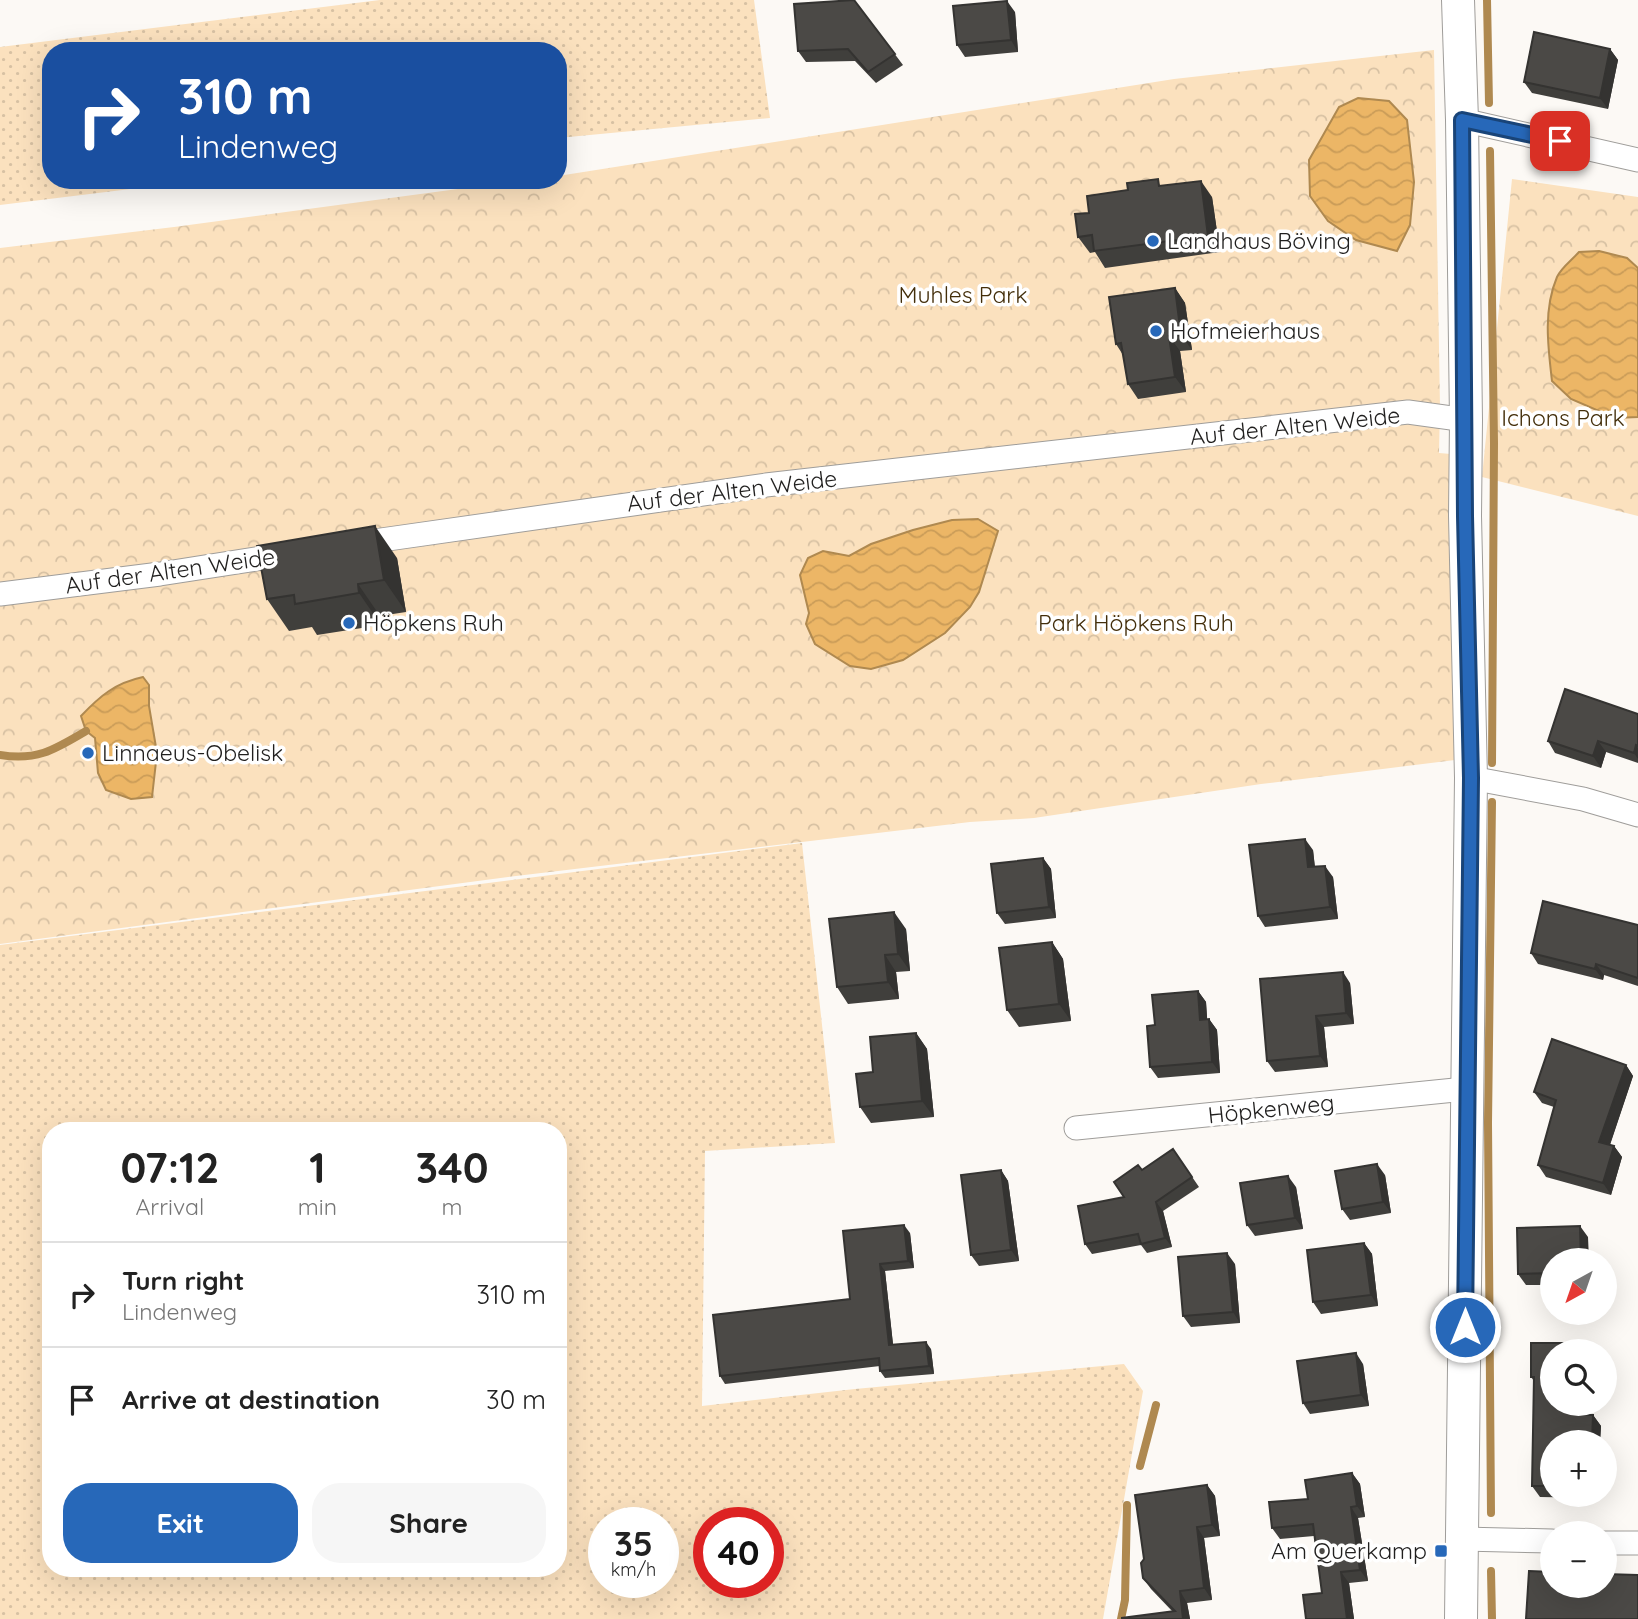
<!DOCTYPE html>
<html lang="en">
<head>
<meta charset="utf-8">
<style>
  :root { --surface:#fff; --page:#f6f6f6; --text:#222; --muted:#767676; --line:#e0e0e0; --accent:#2768b9 }
  body { margin:0; font-family:Quicksand,sans-serif; background:var(--page); color:var(--text); height:100vh; display:flex; flex-direction:column; font-size:26px; white-space:nowrap }
  * { box-sizing:border-box; margin:0 }
  p { font-size:23px; color:var(--muted) }
  .icon { flex:none; width:38px; height:38px; fill:none; stroke:currentColor; stroke-width:2; stroke-linecap:round; stroke-linejoin:round }
  .map { position:relative; flex:1; overflow:hidden }
  .side { position:absolute; left:42px; top:1122px; width:525px; height:455px; display:flex; flex-direction:column; background:var(--surface); border-radius:28px; box-shadow:0 7px 28px #0002 }
  .side>* { flex:none }
  .hud { position:absolute; left:42px; top:42px; width:525px; height:147px; border-radius:28px; box-shadow:0 7px 28px #0002; background:#1a4fa0; color:#fff; overflow:hidden }
  .needle { width:46px; rotate:220deg }
  .controls { position:absolute; left:1540px; top:1248px; display:grid; gap:14px }
  .controls a { display:grid; place-items:center; width:77px; height:77px; border-radius:50%; background:var(--surface); box-shadow:0 7px 28px #0002; font-size:35px }
  .speed { position:absolute; left:588px; top:1507px; display:flex; gap:14px; font-size:35px; font-weight:700; text-align:center }
  .speed>* { display:grid; place-content:center; width:91px; height:91px; border-radius:50%; background:var(--surface); box-shadow:0 7px 28px #0002; line-height:1 }
  .speed small { font-size:18px; font-weight:400 }
  .speed .limit { border:10px solid #d22; background:#fff; color:#111 }
  .pin { position:absolute; display:grid; place-items:center; width:60px; height:60px; color:#fff; margin:-30px; border-radius:14px; box-shadow:0 4px 10px #0006 }
  .me { position:absolute; width:77px; margin:-38px; rotate:0deg; stroke-linejoin:round; filter:drop-shadow(0 0 5px #0008) }
  .turn { display:flex; align-items:center; gap:24px; height:147px; padding:0 21px; font-size:32px }
  .turn .icon { width:91px; height:91px; stroke-width:2.5 }
  .turn b { display:block; font-size:49px; line-height:60px }
  .eta { display:flex; justify-content:space-evenly; align-items:center; height:119px; text-align:center }
  .eta b { font-size:42px; font-weight:800; line-height:49px }
  .primary-button { display:flex; gap:14px; margin-top:auto; padding:14px 21px }
  .primary-button a { flex:1; height:80px; border-radius:28px; background:var(--accent); color:#fff; font-size:28px; font-weight:800; line-height:80px; text-align:center }
  .primary-button a+a { background:var(--page); color:var(--text) }
  ul { padding:0; list-style:none }
  li { display:flex; align-items:center; gap:21px; height:105px; padding:0 21px; border-top:2px solid var(--line) }
  li div { flex:1 }
  li b { display:block; font-size:26px }
  li em { font-style:normal }
  .map>svg:first-child { display:block }
</style>
</head>
<body>
<div class="map">
<svg width="1638" height="1619" viewBox="0 0 1638 1619">
  <defs>
    <pattern id="grass-dots" width="8" height="8" patternUnits="userSpaceOnUse" patternTransform="scale(1.75)"><rect width="8" height="8" fill="#fbe1be"/><path d="M2 2h.1M6 6h.1" fill="none" stroke="#d7c1a3" stroke-width="1.8" stroke-linecap="round"/></pattern>
    <pattern id="park-crowns" width="20" height="18" patternUnits="userSpaceOnUse" patternTransform="scale(1.75)"><rect width="20" height="18" fill="#fbe1be"/><path d="M2 6a3 3 0 1 1 6 0M12 15a3 3 0 1 1 6 0" fill="none" stroke="#d7c1a3"/></pattern>
    <pattern id="water-waves" width="16" height="10" patternUnits="userSpaceOnUse" patternTransform="scale(1.75)"><rect width="16" height="10" fill="#ecb666"/><path d="M0 5q4-4 8 0t8 0" fill="none" stroke="#ca9c58"/></pattern>
  </defs>
  <rect width="100%" height="100%" fill="#fcf9f5"/>
  <!-- grass -->
  <path fill="url(#grass-dots)" fill-rule="evenodd" d="M380 0H754L770 118 558 138V51H51V180H204L0 205V47Z
    M802 843 835 1143 705 1151 702 1406 855 1389 1124 1364 1143 1391 1103 1619H0V945ZM51 1130H558V1568H51ZM604 1522H663V1582H604ZM709 1522H768V1582H709Z"/>
  <!-- park -->
  <path fill="url(#park-crowns)" d="M1434 50 1440 407 1439 453 1451 454 1455 760 1261 784 1034 818 970 822 516 876 0 944V248L174 227 524 180H558V176L1174 79Z
    M1512 179 1638 197V516L1482 477Z"/>
  <!-- water -->
  <path fill="url(#water-waves)" stroke="#af8950" stroke-width="2" d="M1358 98 1389 101 1407 120 1414 182 1410 225 1397 251 1356 240 1328 221 1310 196 1309 160 1339 107Z
    M1599 251 1627 258 1638 268V417L1615 418 1571 399 1552 381C1548 347 1543 310 1557 277 1561 268 1572 260 1579 252Z
    M978 519 998 531 979 592 970 607 945 633 903 660 871 669 850 666 815 644 806 624 809 613 800 575 808 558 823 551 849 556 871 544 913 530 952 520Z
    M143 677 149 685V706L157 753 152 797 131 799 106 790 98 773 95 738 86 731 81 716C100 696 115 683 143 677Z"/>
  <g fill="none" stroke-linecap="round" stroke-linejoin="round">
    <!-- stream -->
    <path stroke="#af8950" stroke-width="8" d="M1487 0 1489 103
      M1490 151 1494 443 1492 763
      M0 755C37 761 54 750 86 731
      M1140 1466 1156 1405
      M1491 1513 1488 1123 1492 802
      M1491 1571 1492 1619
      M1121 1619 1125 1600 1127 1505"/>
    <defs>
      <path id="street" d="M1462 120 1638 160
        M353 544 766 485 1408 412 1466 420
        M0 594 160 574 288 554
        M1471 778 1583 799 1638 815
        M1076 1128 1465 1089
        M1462 1539 1552 1541
        M1605 1543H1638"/>
      <path id="secondary" d="M1458 0 1462 120 1466 420 1465 516 1471 778 1461 1619"/>
    </defs>
    <!-- street casing -->
    <use href="#street" stroke="#9f9d9a" stroke-width="25"/>
    <!-- secondary casing -->
    <use href="#secondary" stroke="#9f9d9a" stroke-width="34"/>
    <!-- street -->
    <use href="#street" stroke="#fff" stroke-width="23"/>
    <!-- secondary -->
    <use href="#secondary" stroke="#fff" stroke-width="32"/>
  </g>
  <!-- wall -->
  <path fill="#403f3c" d="M854 0 903 65 876 83 855 61 806 62 798 51Z
    M1015 12 1018 52 965 57 957 45Z
    M1610 49 1618 60 1608 109 1532 93 1524 82Z
    M1163 186 1212 197 1220 252 1105 268 1095 252 1090 253 1078 237 1089 213Z
    M1175 288 1185 303 1192 350 1180 351 1186 392 1138 399 1128 384 1123 355 1116 344Z
    M397 558 406 612 380 616 381 625 317 635 312 627 289 631 267 599Z
    M1638 714V763L1606 752 1601 768 1555 753 1548 741Z
    M1313 850 1315 867 1333 877 1338 919 1265 927 1258 916Z
    M1043 858 1051 869 1056 918 1005 924 997 913Z
    M1638 925V986L1604 975 1603 980 1538 964 1531 953Z
    M906 929 910 971 896 972 899 999 848 1004 837 987Z
    M1052 942 1063 959 1071 1021 1019 1027 1007 1010Z
    M1350 983 1354 1024 1324 1027 1328 1067 1275 1072 1267 1061Z
    M1198 991 1206 1002 1207 1019H1209L1217 1030 1220 1073 1158 1078 1150 1067 1155 1025Z
    M916 1033 927 1049 934 1117 871 1123 860 1107 873 1072Z
    M1626 1065 1633 1076 1610 1145 1614 1146 1622 1157 1611 1195 1546 1177 1538 1165 1554 1107 1542 1103 1534 1092Z
    M1173 1149 1199 1187 1163 1211 1172 1247 1147 1253 1141 1245 1092 1254 1085 1244 1124 1197 1142 1170Z
    M1001 1170 1008 1181 1019 1261 979 1266 971 1255Z
    M1385 1175 1391 1213 1350 1220 1342 1209Z
    M1296 1187 1303 1229 1255 1236 1247 1225Z
    M843 1231 910 1233 914 1268 885 1271 893 1345 931 1349 934 1374 885 1378 880 1371V1366L725 1384 720 1376 850 1299Z
    M1588 1237 1552 1260V1285H1526L1518 1274Z
    M1364 1243 1372 1254 1378 1306 1321 1314 1313 1302Z
    M1235 1264 1240 1323 1191 1327 1183 1316Z
    M1531 1343H1573L1578 1351H1552V1404H1580V1414L1593 1415 1601 1426 1600 1442H1552V1494H1599V1498L1540 1497 1532 1486 1534 1381 1531 1377Z
    M1363 1364 1369 1406 1310 1414 1303 1403Z
    M1352 1473 1360 1484 1365 1517 1358 1518 1368 1581 1349 1583 1354 1619H1306L1322 1593 1314 1536 1280 1539 1272 1528 1308 1499Z
    M1207 1485 1215 1496 1220 1536 1204 1538 1212 1600 1187 1603 1190 1619H1122L1172 1611 1151 1589 1143 1578Z"/>
  <!-- shaded-wall -->
  <path fill="#343331" d="M1007 1 1015 12 1018 52 1011 40Z
    M1610 49 1618 60 1608 109 1600 98Z
    M1201 181 1212 197 1220 252 1208 236Z
    M1175 288 1185 303 1192 350 1181 335Z
    M1169 336 1180 351 1186 392 1175 377Z
    M375 526 397 558 406 612 384 580Z
    M358 584 380 616 381 625 359 593Z
    M1598 741 1606 752 1601 768 1593 756Z
    M1636 745 1638 748V759L1634 753Z
    M1305 839 1313 850 1316 879 1308 867Z
    M1043 858 1051 869 1056 918 1049 907Z
    M1325 866 1333 877 1338 919 1330 907Z
    M894 912 906 929 910 971 898 954Z
    M1052 942 1063 959 1071 1021 1059 1004Z
    M885 955 896 972 899 999 888 982Z
    M1596 964 1604 975 1603 980 1595 969Z
    M1343 972 1350 983 1354 1024 1346 1013Z
    M1198 991 1206 1002 1208 1031 1200 1020Z
    M1316 1016 1324 1027 1328 1067 1320 1056Z
    M1209 1019 1217 1030 1220 1073 1212 1062Z
    M916 1033 927 1049 934 1117 922 1101Z
    M1626 1065 1633 1076 1607 1153 1599 1142Z
    M1614 1146 1622 1157 1611 1195 1603 1183Z
    M1377 1164 1385 1175 1391 1213 1383 1202Z
    M1001 1170 1008 1181 1019 1261 1011 1250Z
    M1288 1176 1296 1187 1303 1229 1295 1218Z
    M1156 1202 1163 1211 1172 1247 1165 1238Z
    M904 1225 910 1233 914 1268 908 1261Z
    M1580 1226 1588 1237 1589 1260H1581Z
    M1364 1243 1372 1254 1378 1306 1371 1295Z
    M1227 1253 1235 1264 1240 1323 1233 1312Z
    M880 1264 885 1271 894 1353 889 1345Z
    M926 1342 931 1349 934 1374 929 1366Z
    M1573 1343 1578 1351H1572Z
    M1356 1353 1363 1364 1369 1406 1361 1395Z
    M1572 1404H1580V1425L1572 1414Z
    M1593 1415 1601 1426 1600 1442H1592Z
    M1352 1473 1360 1484 1365 1517 1357 1506Z
    M1207 1485 1215 1496 1220 1536 1212 1525Z
    M1351 1507 1358 1518 1368 1581 1360 1570Z
    M1197 1527 1204 1538 1212 1600 1204 1588Z
    M1341 1572 1349 1583 1354 1619H1347Z
    M1180 1591 1187 1603 1190 1619H1183Z"/>
  <!-- building -->
  <path fill="#4b4946" stroke="#343331" stroke-width="2" d="M854 0 895 54 868 72 848 49 798 51 794 4Z
    M1007 1 1011 40 957 45 953 6Z
    M1534 32 1610 49 1600 98 1524 82Z
    M1158 179 1159 186 1201 181 1208 236 1094 251 1092 235 1078 237 1075 214 1089 213 1087 196 1128 190 1127 183Z
    M1175 288 1181 335 1169 336 1175 377 1128 384 1121 343 1116 344 1109 297Z
    M375 526 384 580 358 584 359 593 295 604 294 595 267 599 257 546Z
    M1565 689 1638 714V746L1636 745 1634 753 1598 741 1593 756 1548 741Z
    M1305 839 1308 867 1325 866 1330 907 1258 916 1249 845Z
    M1043 858 1049 907 997 913 991 864Z
    M1543 901 1638 925V978L1596 964 1595 969 1531 953Z
    M894 912 898 954 885 955 888 982 837 987 829 919Z
    M1052 942 1059 1004 1007 1010 999 948Z
    M1343 972 1346 1013 1316 1016 1320 1056 1267 1061 1260 979Z
    M1198 991 1200 1020 1209 1019 1212 1062 1150 1067 1147 1026 1155 1025 1152 995Z
    M916 1033 922 1101 860 1107 856 1074 873 1072 870 1037Z
    M1552 1039 1626 1065 1599 1142 1614 1146 1603 1183 1538 1165 1556 1100 1534 1092Z
    M1173 1149 1192 1177 1156 1202 1165 1238 1141 1244 1138 1234 1085 1244 1078 1206 1124 1197 1114 1182 1138 1165 1142 1170Z
    M1377 1164 1383 1202 1342 1209 1335 1171Z
    M1001 1170 1011 1250 971 1255 961 1175Z
    M1288 1176 1295 1218 1247 1225 1240 1183Z
    M904 1225 908 1261 880 1264 889 1345 926 1342 929 1366 880 1371 879 1358 720 1376 713 1315 850 1299 843 1231Z
    M1580 1226 1581 1260H1552V1273L1518 1274 1517 1228Z
    M1364 1243 1371 1295 1313 1302 1307 1250Z
    M1227 1253 1233 1312 1183 1316 1178 1257Z
    M1531 1343H1573L1572 1351H1552V1404H1572V1414L1593 1415 1592 1442H1552V1486H1532L1534 1377H1531Z
    M1356 1353 1361 1395 1303 1403 1297 1361Z
    M1352 1473 1357 1506 1351 1507 1360 1570 1341 1572 1347 1619H1306L1303 1595 1322 1593 1313 1524 1272 1528 1269 1502 1308 1499 1305 1480Z
    M1207 1485 1212 1525 1197 1527 1204 1588 1180 1591 1183 1619H1122V1618L1175 1611 1143 1578 1141 1563 1144 1559 1135 1495Z
    M1529 1571 1552 1572V1586H1605V1574L1638 1575V1619H1526Z"/>
  <g fill="none" stroke-linecap="round" stroke-linejoin="round">
    <defs>
      <path id="route" d="M1465 1327 1471 778 1465 516 1462 120 1560 141"/>
    </defs>
    <!-- route casing -->
    <use href="#route" stroke="#194478" stroke-width="18"/>
    <!-- route -->
    <use href="#route" stroke="#2768b9" stroke-width="12"/>
  </g>
  <!-- markers -->
  <g fill="#2768b9" stroke="#fff" stroke-width="2.5">
    <circle cx="1153" cy="241" r="7"/>
    <circle cx="1156" cy="331" r="7"/>
    <circle cx="349" cy="623" r="7"/>
    <circle cx="88" cy="753" r="7"/>
    <rect x="1434" y="1544" width="14" height="14" rx="3.5"/>
  </g>
  <g text-anchor="middle" stroke-width="7" stroke-linejoin="round" paint-order="stroke">
    <!-- poi labels -->
    <g font-size="23" fill="#201f1e" stroke="#fff" text-anchor="start">
      <text x="1167" y="249">Landhaus Böving</text>
      <text x="1170" y="339">Hofmeierhaus</text>
      <text x="363" y="631">Höpkens Ruh</text>
      <text x="102" y="761">Linnaeus-Obelisk</text>
      <text x="1427" y="1559" text-anchor="end">Am Querkamp</text>
    </g>
    <!-- park labels -->
    <g font-size="23" fill="#432e0a" stroke="#fff">
      <text x="963" y="303">Muhles Park</text>
      <text x="1563" y="426">Ichons Park</text>
      <text x="1136" y="631">Park Höpkens Ruh</text>
    </g>
    <!-- street labels -->
    <g font-size="23" fill="#201f1e" stroke="#fff">
      <text transform="translate(1295 426) rotate(-6)" y="8">Auf der Alten Weide</text>
      <text transform="translate(732 491) rotate(-7)" y="8">Auf der Alten Weide</text>
      <text transform="translate(170 571) rotate(-8)" y="8">Auf der Alten Weide</text>
      <text transform="translate(1271 1109) rotate(-6)" y="8">Höpkenweg</text>
    </g>
  </g>
</svg>
<div class="controls">
<a><svg class="needle" viewBox="-14 -14 28 28"><path d="M0-13l5 13h-10z" fill="#e53935"/><path d="M0 13l5-13h-10z" fill="#767676"/></svg></a>
<a><svg class="icon" aria-label="search" viewBox="0 0 24 24"><circle cx="10" cy="10" r="6"/><path d="M15 15l6 6"/></svg></a>
<a>+</a>
<a>−</a>
</div>
<div class="speed"><div>35<small>km/h</small></div><div class="limit">40</div></div>
<div class="pin" style="left:1560px;top:141px;background:#d93025"><svg class="icon" aria-label="arrive" viewBox="0 0 24 24"><path d="M6 21V4h12l-3 4 3 4H6"/></svg></div>
<svg class="me" style="left:1465px;top:1327px" viewBox="-20 -20 40 40"><circle r="17" fill="#2768b9" stroke="#fff" stroke-width="3"/><path d="M0-11L8 9 0 5-8 9z" fill="#fff"/></svg>
<div class="hud">
<div class="turn"><svg class="icon" aria-label="right" viewBox="0 0 24 24"><path d="M7 20v-9h11M14 6l5 5-5 5"/></svg><div><b>310 m</b>Lindenweg</div></div>
</div>
<section class="side">
<div class="eta">
<div><b>07:12</b><p>Arrival</p></div>
<div><b>1</b><p>min</p></div>
<div><b>340</b><p>m</p></div>
</div>
<ul>
<li><svg class="icon" aria-label="right" viewBox="0 0 24 24"><path d="M7 20v-9h11M14 6l5 5-5 5"/></svg><div><b>Turn right</b><p>Lindenweg</p></div><em>310 m</em></li>
<li><svg class="icon" aria-label="arrive" viewBox="0 0 24 24"><path d="M6 21V4h12l-3 4 3 4H6"/></svg><div><b>Arrive at destination</b></div><em>30 m</em></li>
</ul>
<div class="primary-button"><a>Exit</a><a>Share</a></div>
</section>
</div>
</body>
</html>
